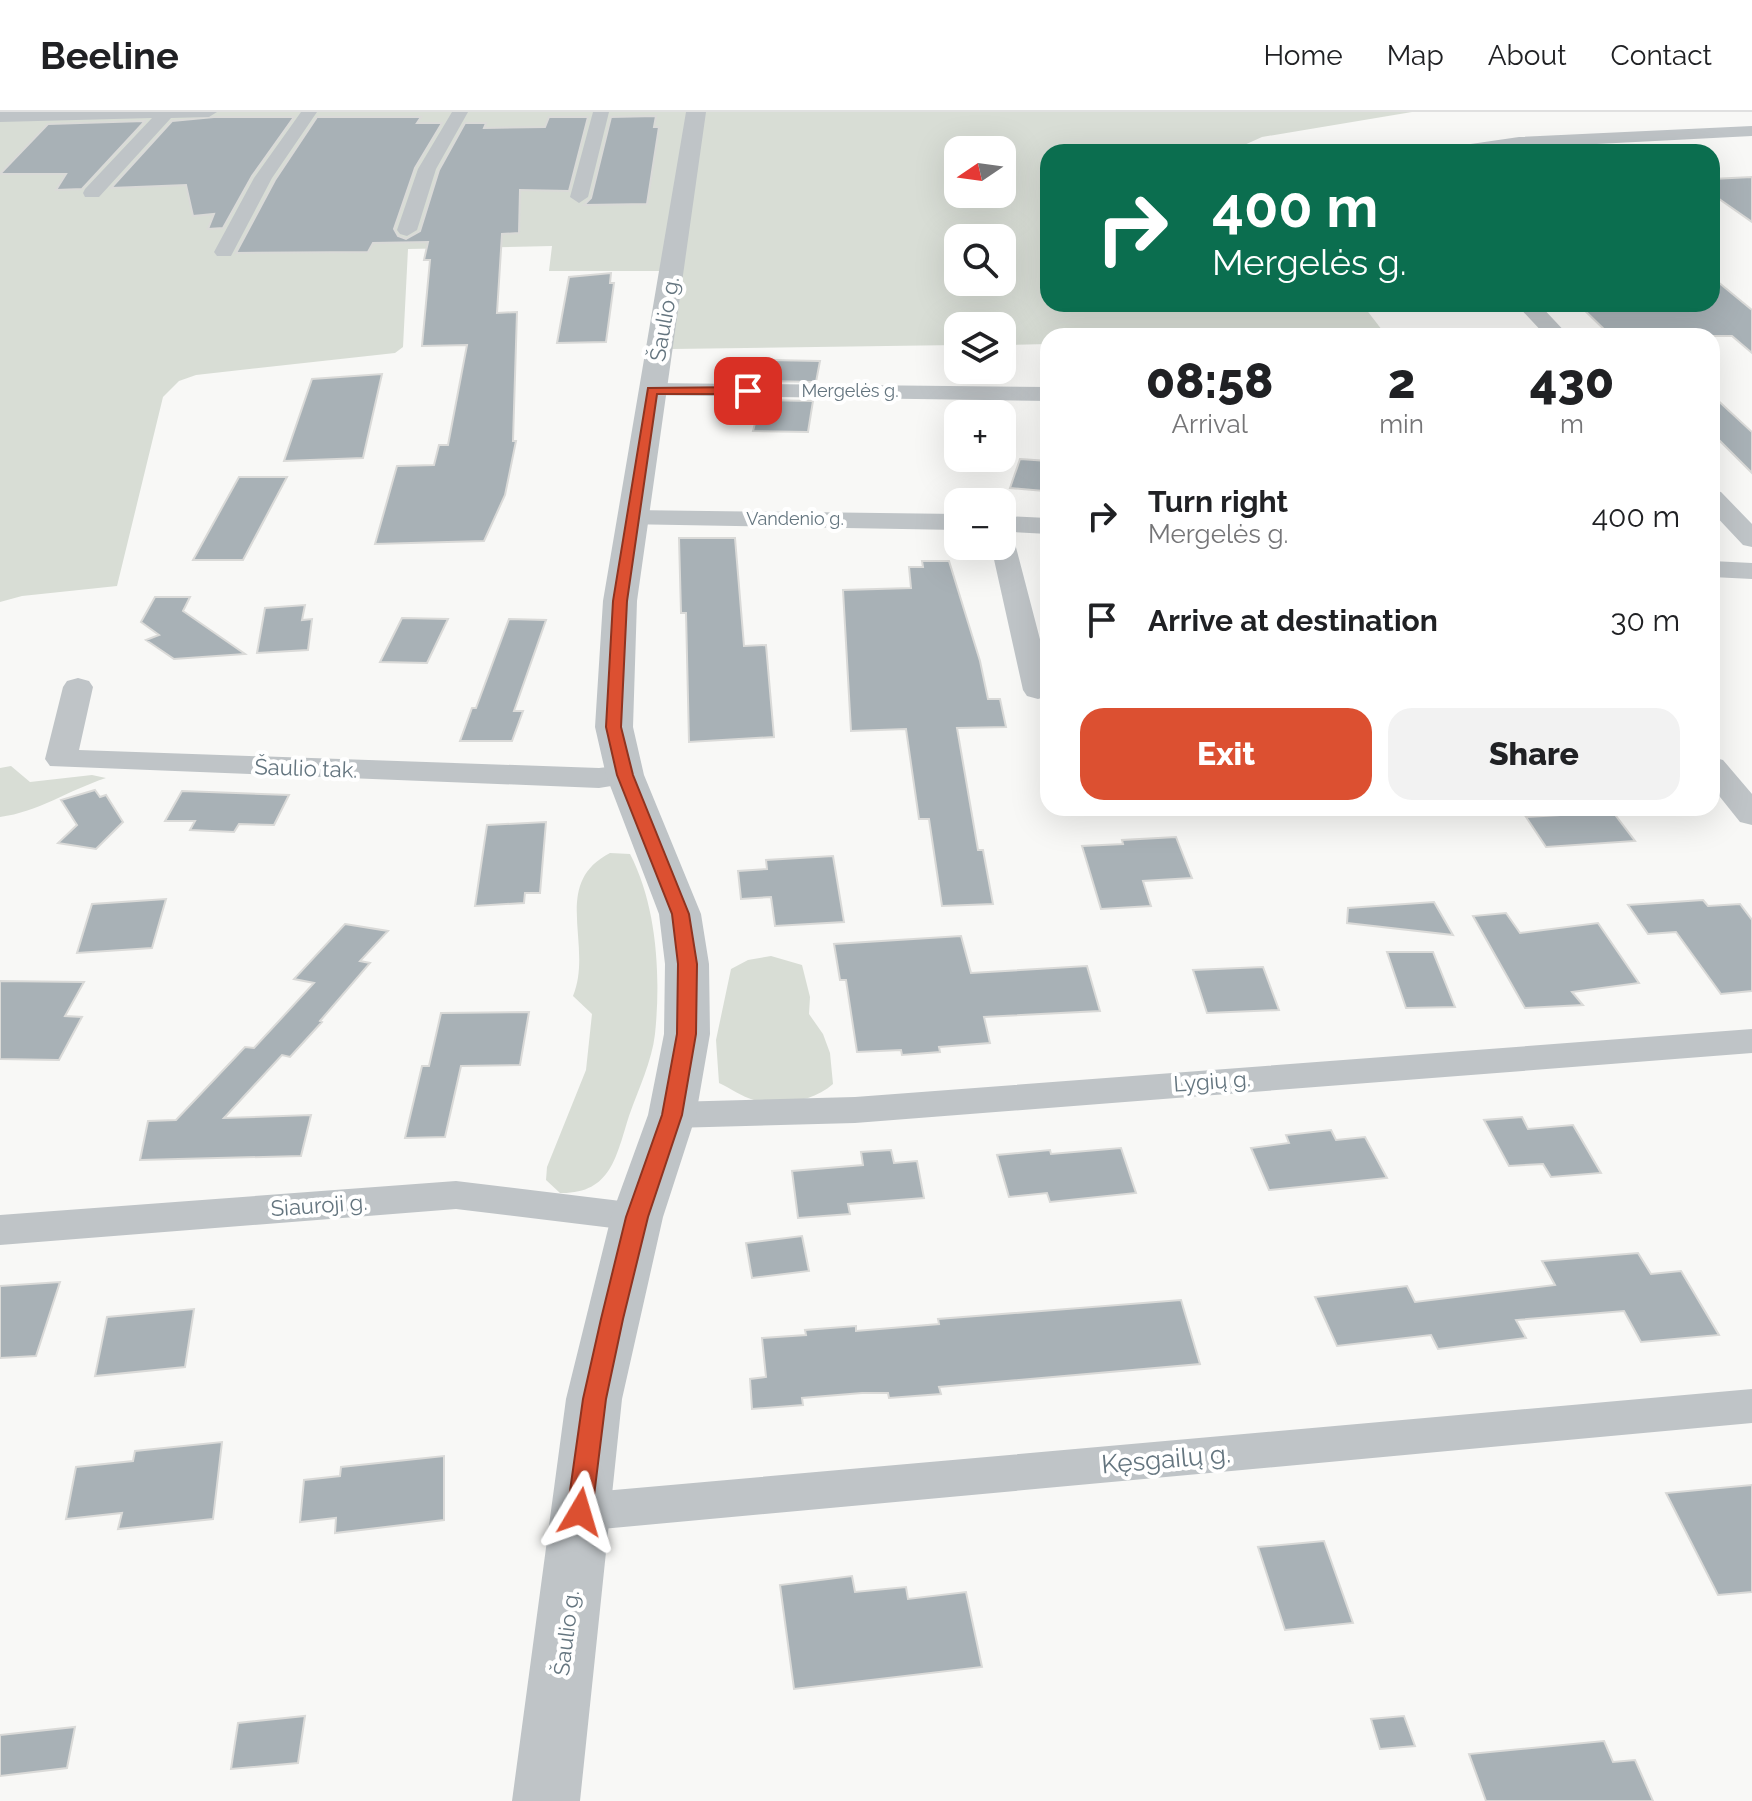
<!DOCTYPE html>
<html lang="en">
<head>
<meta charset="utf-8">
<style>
  :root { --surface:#fff; --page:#f2f2f2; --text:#202124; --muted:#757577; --line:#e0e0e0; --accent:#dc5031 }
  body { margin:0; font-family:Raleway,sans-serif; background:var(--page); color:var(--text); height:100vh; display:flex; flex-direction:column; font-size:30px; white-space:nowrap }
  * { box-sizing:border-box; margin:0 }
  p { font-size:26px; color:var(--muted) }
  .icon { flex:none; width:44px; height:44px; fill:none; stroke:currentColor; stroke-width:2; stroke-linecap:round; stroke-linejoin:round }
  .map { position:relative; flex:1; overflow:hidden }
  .drawer { position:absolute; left:1040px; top:216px; width:680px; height:488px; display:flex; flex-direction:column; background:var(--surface); border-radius:24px; box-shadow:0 8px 32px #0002 }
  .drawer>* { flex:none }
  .banner { position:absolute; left:1040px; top:32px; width:680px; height:168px; border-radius:24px; box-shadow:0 8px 32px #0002; background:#0b6e4f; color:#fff; overflow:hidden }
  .needle { width:52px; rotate:257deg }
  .tools { position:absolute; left:944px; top:24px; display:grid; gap:16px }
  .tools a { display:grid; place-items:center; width:72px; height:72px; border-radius:16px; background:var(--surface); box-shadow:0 8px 32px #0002; font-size:40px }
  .pin { position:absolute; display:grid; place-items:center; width:68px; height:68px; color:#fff; margin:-34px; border-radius:16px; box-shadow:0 4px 12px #0006 }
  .me { position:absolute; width:88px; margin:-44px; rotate:7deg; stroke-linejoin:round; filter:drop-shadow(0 0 6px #0008) }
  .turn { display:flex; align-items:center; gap:28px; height:168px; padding:0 40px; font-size:36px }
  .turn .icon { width:104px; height:104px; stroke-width:2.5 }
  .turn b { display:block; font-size:56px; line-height:68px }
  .eta { display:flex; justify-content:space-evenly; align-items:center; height:136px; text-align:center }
  .eta b { font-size:48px; font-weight:800; line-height:56px }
  .primary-button { display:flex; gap:16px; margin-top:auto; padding:16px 40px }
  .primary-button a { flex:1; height:92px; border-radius:24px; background:var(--accent); color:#fff; font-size:32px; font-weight:800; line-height:92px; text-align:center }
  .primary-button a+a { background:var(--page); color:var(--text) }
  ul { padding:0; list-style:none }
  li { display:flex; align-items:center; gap:24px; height:104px; padding:0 40px }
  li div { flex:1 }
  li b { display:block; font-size:30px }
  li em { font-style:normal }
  header { display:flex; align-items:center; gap:48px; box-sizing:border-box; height:112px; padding:0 40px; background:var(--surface); border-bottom:2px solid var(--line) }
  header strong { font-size:38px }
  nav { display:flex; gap:44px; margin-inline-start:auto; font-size:28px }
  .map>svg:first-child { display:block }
</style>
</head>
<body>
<header>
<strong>Beeline</strong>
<nav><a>Home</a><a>Map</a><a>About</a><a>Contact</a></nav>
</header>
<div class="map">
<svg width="1752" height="1689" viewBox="0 0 1752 1689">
  <rect width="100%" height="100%" fill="#f8f8f6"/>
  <!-- green -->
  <path fill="#d8ddd5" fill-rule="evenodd" d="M0 0H1412L1262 25 1242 34 1237 40H1048V192H1362L1382 218 1379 224H1048V232L1002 233V214H958V233L671 237 681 159H549L552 134 408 137 403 235 395 241 196 263 179 269 163 285 117 474 22 484 0 490ZM958 38H1002V82H958ZM958 126H1002V170H958Z
    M11 654 30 670 92 663 106 666C69 678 38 700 0 705V656Z
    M610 741 630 742C657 794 661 864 655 922 652 949 638 978 629 1004 616 1045 611 1082 560 1081L546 1068 547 1055 586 958 592 902 573 884C594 833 550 772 610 741Z
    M771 844 802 853 810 885 809 902 823 922 830 941 833 972C813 990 780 994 754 988 742 985 730 976 719 971L716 928 731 857 748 848Z"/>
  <!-- building -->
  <path fill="#a8b1b6" stroke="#dadad8" stroke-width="2" d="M656 4 654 15H659L647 92 584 93 591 86 611 5Z
    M214 5H294L252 64 223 116 208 117 214 102 193 104 186 73 111 76 172 9Z
    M317 5H421L417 11H442L415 56 394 117 398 124 406 127 420 119 439 58 465 11H486L484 16 545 15 549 5H588L569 79 520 78 519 121 502 122 497 201 517 200 513 329H516L505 383 484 429 375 432 397 354 434 353 439 333H448L467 233 422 234 430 148H424L428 130 373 131 368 140 236 141 275 68Z
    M145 9 82 77 56 78 66 62H0L48 12Z
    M1752 65V110L1712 82V67Z
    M611 161 610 171H614L606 230 557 231 569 165Z
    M1712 165 1752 198V241L1732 224H1611L1578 192H1712Z
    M770 248 820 249 816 270 765 269Z
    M382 262 363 346 284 349 312 267Z
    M1712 283 1752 320V361L1712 321Z
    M761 288 813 289 808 320 753 319Z
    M1020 347 1048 349V366L1044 379 1010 376Z
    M239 365H287L243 448H193Z
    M679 426H735L744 534 766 533 774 625 689 630 686 501H681Z
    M922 449H949L980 549 988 587H1000L1006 615 957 616 978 738H983L993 792 942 794 929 707H919L906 617 851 619 843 478 911 476 909 455H923Z
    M155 485H190L183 499 245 542 174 547 146 528 159 523 141 510Z
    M305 493 302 508 312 507 308 538 257 541 265 496Z
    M402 506 448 507 427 551 380 550Z
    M509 507 546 508 514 599H523L512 629H460L472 596H476Z
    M95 678 100 685 106 683 123 710 96 737 58 731 77 713 61 688Z
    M182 679 289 683 274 713 239 712 234 720 190 718 195 709H165Z
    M1613 700 1635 729 1546 735 1526 705Z
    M546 710 540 781H525L524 791 475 794 487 713Z
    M1176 725 1192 766 1143 769 1151 794 1101 797 1082 734 1123 732 1122 728Z
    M833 744 844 810 775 814 771 785 741 787 738 759 767 757 766 748Z
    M166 787 152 836 77 841 92 792Z
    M1703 788 1708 794 1740 792 1752 808V879L1721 882 1676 820 1648 822 1628 793Z
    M1434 790 1453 823 1347 811 1348 796Z
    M1506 801 1520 821 1598 811 1639 871 1572 880 1583 893 1525 896 1473 804Z
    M345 812 388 819 360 849 370 851 320 909 322 910 290 945 282 943 224 1006 311 1003 301 1044 140 1048 148 1009 176 1008 245 935 254 936 314 871 294 867Z
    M961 824 971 861 1087 854 1100 899 984 905 990 931 939 935 940 940 902 943 901 938 857 940 846 868H840L834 832Z
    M1387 840H1433L1455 895 1406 896Z
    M1263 855 1279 898 1207 901 1193 858Z
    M0 869 84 870 65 904 82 905 59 948 0 947Z
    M529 900 520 953 461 954 445 1025 405 1026 422 954H429L441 901Z
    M1522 1005 1528 1017 1573 1013 1601 1061 1551 1065 1543 1052 1509 1054 1484 1008Z
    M1331 1018 1336 1028 1365 1025 1387 1066 1269 1078 1251 1036 1289 1031 1286 1023Z
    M1121 1036 1136 1081 1050 1090 1047 1081 1009 1085 997 1043 1050 1038 1051 1042Z
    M891 1038 894 1051 917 1049 924 1086 848 1092 850 1102 798 1106 792 1059 863 1053 861 1040Z
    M802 1124 809 1159 752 1166 746 1131Z
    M1638 1141 1651 1162 1681 1159 1719 1223 1641 1230 1624 1199 1516 1208 1526 1226 1438 1237 1431 1223 1337 1234 1315 1185 1407 1174 1415 1190 1555 1173 1542 1149Z
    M60 1170 36 1244 0 1246V1174Z
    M1181 1188 1200 1252 939 1275 941 1282 889 1286 888 1281H862L802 1286 803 1293 752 1297 750 1267 766 1265 762 1226 806 1223 805 1218 856 1214V1219L939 1212 938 1207Z
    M194 1197 185 1255 95 1264 107 1205Z
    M222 1330 213 1407 118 1417 122 1401 66 1407 76 1355 133 1349 135 1339Z
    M444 1344V1408L335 1421 336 1406 300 1410 304 1368 340 1364 341 1355Z
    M1752 1373V1480L1718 1483 1666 1381Z
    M1324 1429 1353 1511 1285 1518 1258 1435Z
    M852 1464 855 1480 906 1475 908 1487 966 1480 982 1555 794 1577 780 1473Z
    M305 1604 298 1651 231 1657 238 1611Z
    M1404 1604 1415 1634 1380 1637 1371 1607Z
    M75 1615 67 1656 0 1664V1623Z
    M1604 1629 1613 1650 1635 1648 1653 1689H1486L1469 1642Z"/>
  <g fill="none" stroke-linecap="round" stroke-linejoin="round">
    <!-- minor -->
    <path fill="#bfc4c7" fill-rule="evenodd" d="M0 0H217L209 5 171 6 99 85H85L83 81 85 77 152 6 0 10Z
      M301 0H317L272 66 231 144H217L214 140 254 66Z
      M452 0H468L436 57 417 118 407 124 400 122 397 118 418 57Z
      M593 0H609L588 85 579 91 570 85Z
      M1752 14V24L1441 40 1450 35 1519 25Z
      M1516 192H1539L1569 224H1546Z
      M652 271 1048 275V289L644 283 640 278 644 273Z
      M1712 377 1721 380 1752 412V435L1743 433 1712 400Z
      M631 398 958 402V418L622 412 618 406 622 400Z
      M1002 404 1048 406V422L1012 420 1048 558V584L1038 587 1027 584 1023 578 991 434H1002Z
      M1712 449 1752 451V467L1712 465Z
      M78 566 89 569 93 575 79 638 599 656 625 653 636 656 641 663 636 670 599 676 50 654 45 647 63 575 67 569Z
      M1712 645 1723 648 1752 682V713L1740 710 1712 675Z
      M1752 917V941L855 1011 672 1016 658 1012 652 1003 658 994 672 990 855 985Z
      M456 1069 637 1091 652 1095 658 1105 652 1115 637 1119 456 1097 0 1133V1103Z
      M1752 1277V1311L580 1419 563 1414 556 1400 563 1386 580 1381Z"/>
    <!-- tertiary -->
    <path fill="#bfc4c7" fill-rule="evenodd" d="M686 0H706L637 489 633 615 644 663 701 802 709 852 710 922 696 1003 663 1105 622 1287 580 1689H512L566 1287 611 1105 648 1003 664 922 665 852 659 802 606 663 595 615 603 489Z"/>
  </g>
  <!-- route -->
  <path fill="#dc5031" stroke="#8f3420" stroke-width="2" d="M648 276 748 275 753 279 748 282H657L627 489 621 615 633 663 689 802 697 852 696 922 682 1003 648 1105 623 1207 606 1287 592 1400 588 1407 580 1410 571 1407 567 1400 583 1287 601 1207 626 1105 662 1003 677 922 678 852 672 802 617 663 606 615 613 489Z"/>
  <g text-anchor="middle" stroke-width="8" stroke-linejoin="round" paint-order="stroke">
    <!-- far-street labels -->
    <g font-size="18" fill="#64757f" stroke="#fff">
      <text x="850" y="285">Mergelės g.</text>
      <text x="795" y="413">Vandenio g.</text>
    </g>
    <!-- street labels -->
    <g font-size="22" fill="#64757f" stroke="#fff">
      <text transform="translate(664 207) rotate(-80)" y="8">Šaulio g.</text>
      <text transform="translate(306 656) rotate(2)" y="8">Šaulio tak.</text>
      <text transform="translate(1212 969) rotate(-4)" y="8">Lygių g.</text>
      <text transform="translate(319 1093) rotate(-4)" y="8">Siauroji g.</text>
      <text transform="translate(566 1521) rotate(-83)" y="8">Šaulio g.</text>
    </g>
    <!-- near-street labels -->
    <g font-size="26" fill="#64757f" stroke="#fff">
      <text transform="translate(1166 1347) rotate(-5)" y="9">Kęsgailų g.</text>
    </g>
  </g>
</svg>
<div class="tools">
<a><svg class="needle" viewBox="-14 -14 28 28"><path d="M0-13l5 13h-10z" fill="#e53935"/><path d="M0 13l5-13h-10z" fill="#757577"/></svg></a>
<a><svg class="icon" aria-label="search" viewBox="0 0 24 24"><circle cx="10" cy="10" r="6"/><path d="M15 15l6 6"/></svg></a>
<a><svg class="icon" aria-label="layers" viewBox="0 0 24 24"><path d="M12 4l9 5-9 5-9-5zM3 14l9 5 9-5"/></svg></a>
<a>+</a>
<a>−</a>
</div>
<div class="pin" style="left:748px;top:279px;background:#d93025"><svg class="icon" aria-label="arrive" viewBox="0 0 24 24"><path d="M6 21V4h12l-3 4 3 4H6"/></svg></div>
<svg class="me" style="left:580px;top:1400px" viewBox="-20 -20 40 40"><path d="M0-17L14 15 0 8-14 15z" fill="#dc5031" stroke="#fff" stroke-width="4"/></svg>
<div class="banner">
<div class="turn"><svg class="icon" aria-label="right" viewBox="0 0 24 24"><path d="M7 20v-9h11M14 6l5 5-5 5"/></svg><div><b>400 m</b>Mergelės g.</div></div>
</div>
<section class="drawer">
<div class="eta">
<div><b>08:58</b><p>Arrival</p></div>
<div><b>2</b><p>min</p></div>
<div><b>430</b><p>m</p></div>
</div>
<ul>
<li><svg class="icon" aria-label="right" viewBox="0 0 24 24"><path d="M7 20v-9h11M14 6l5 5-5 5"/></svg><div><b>Turn right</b><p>Mergelės g.</p></div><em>400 m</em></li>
<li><svg class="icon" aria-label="arrive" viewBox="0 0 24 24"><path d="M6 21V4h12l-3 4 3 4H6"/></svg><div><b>Arrive at destination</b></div><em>30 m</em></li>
</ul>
<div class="primary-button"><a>Exit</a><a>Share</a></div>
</section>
</div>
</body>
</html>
